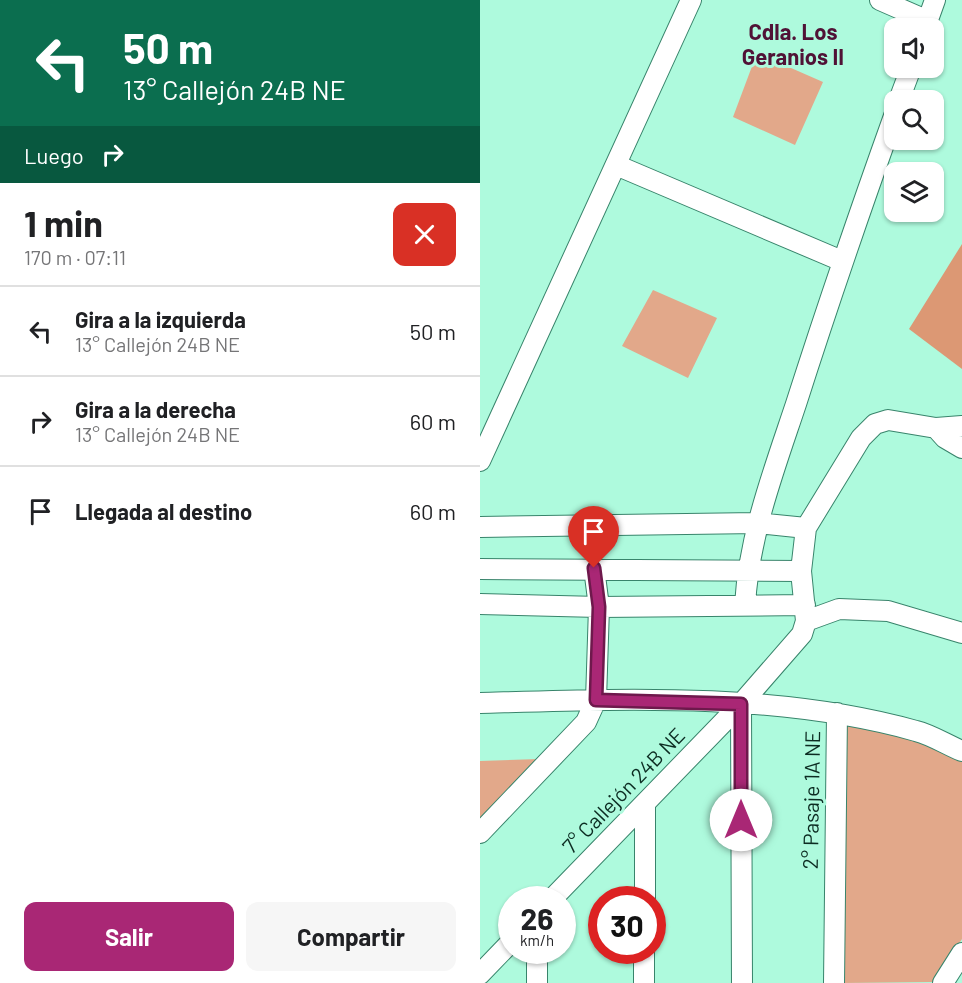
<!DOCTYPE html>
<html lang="es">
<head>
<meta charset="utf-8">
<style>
  :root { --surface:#fff; --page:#f6f6f6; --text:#202124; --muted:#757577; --line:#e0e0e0; --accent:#a92775 }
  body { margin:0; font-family:Barlow,sans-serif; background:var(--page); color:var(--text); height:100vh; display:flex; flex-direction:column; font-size:22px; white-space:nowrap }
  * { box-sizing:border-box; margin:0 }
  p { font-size:20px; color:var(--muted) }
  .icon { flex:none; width:33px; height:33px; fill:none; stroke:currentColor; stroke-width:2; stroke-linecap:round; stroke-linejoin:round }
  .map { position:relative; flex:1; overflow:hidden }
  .details { display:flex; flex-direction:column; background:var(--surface); width:480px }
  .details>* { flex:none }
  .top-card { background:#0b6e4f; color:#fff; overflow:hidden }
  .controls { position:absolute; left:404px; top:18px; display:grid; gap:12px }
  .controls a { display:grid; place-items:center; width:60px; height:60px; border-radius:12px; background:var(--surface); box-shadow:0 2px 4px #0004; font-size:30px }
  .speed { position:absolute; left:18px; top:886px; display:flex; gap:12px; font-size:30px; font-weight:700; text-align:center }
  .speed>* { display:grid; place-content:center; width:78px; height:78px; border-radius:50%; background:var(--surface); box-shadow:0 2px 4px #0004; line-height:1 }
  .speed small { font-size:15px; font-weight:400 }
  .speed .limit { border:9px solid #d22; background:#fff; color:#111 }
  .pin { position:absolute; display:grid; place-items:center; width:51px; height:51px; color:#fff; margin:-62px -26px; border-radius:50% 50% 50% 0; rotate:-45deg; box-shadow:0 0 6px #0007 }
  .pin .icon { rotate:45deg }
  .me { position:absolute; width:66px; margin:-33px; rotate:0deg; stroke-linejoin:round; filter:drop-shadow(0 0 4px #0008) }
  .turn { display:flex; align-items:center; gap:21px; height:126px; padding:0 24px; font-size:27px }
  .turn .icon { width:78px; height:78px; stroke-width:2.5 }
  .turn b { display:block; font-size:42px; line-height:51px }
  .then { display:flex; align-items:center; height:57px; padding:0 24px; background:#0003; gap:12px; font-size:22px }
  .round { display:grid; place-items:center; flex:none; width:63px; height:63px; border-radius:12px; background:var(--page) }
  .headline { display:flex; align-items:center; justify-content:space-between; height:102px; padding:0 24px }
  h1 { font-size:36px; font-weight:700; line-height:45px }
  .primary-button { display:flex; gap:12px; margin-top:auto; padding:12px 24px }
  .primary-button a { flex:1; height:69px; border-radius:12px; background:var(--accent); color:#fff; font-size:24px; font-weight:700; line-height:69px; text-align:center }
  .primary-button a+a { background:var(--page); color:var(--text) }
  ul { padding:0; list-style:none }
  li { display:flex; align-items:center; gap:18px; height:90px; padding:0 24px; border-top:2px solid var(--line) }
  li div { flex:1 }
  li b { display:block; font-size:22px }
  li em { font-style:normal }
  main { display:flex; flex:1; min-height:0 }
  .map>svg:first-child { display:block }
</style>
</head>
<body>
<main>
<section class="details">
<div class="top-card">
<div class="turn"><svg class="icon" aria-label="left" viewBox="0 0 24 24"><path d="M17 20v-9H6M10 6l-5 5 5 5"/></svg><div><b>50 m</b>13° Callejón 24B NE</div></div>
<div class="then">Luego<svg class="icon" aria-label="right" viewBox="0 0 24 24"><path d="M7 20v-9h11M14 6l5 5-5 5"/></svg></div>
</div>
<div class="headline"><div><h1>1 min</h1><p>170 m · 07:11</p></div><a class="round" style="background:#d93025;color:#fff"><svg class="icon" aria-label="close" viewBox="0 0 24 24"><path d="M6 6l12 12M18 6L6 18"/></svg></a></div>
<ul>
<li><svg class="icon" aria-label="left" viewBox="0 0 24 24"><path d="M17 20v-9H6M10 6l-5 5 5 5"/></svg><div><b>Gira a la izquierda</b><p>13° Callejón 24B NE</p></div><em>50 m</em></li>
<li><svg class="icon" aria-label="right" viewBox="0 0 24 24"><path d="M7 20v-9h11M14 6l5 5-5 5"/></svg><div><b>Gira a la derecha</b><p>13° Callejón 24B NE</p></div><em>60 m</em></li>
<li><svg class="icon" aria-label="arrive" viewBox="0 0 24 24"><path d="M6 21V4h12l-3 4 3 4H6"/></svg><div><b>Llegada al destino</b></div><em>60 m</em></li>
</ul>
<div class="primary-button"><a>Salir</a><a>Compartir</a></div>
</section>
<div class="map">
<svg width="482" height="983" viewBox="0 0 482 983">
  <rect width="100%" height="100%" fill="#aefadd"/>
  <!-- green -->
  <path fill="#e2a88a" d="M277 53 343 82 315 145 253 117Z
    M173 290 237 318 208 378 142 346Z
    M363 720 436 738 482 758V939L454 982 363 983Z
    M59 759 0 819V761Z"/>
  <!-- forest -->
  <path fill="#dc9874" d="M482 244V369L429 329Z"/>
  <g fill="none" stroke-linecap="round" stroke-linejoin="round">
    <defs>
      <path id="minor" d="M400 0 448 21
        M445 28 455 0
        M419 100 431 68
        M136 165 362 261
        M456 428 465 438 482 448
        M0 461 211 0
        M0 527 277 523 326 528
        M0 569 321 571
        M0 604 119 607 325 605
        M265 605C269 535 294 470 316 404 347 307 380 211 414 116
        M326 621 359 609 408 611 482 633
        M0 703C143 699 297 692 436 731 452 735 467 745 482 751
        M261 704 262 983
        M0 833 106 722 116 700 119 607 114 568
        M71 900 261 704 322 634 326 621 321 571 326 528 381 438 395 424 408 420 456 428 482 426
        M165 900V804
        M57 951V983
        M0 974 32 941
        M164 983V951
        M354 983 357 713
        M463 983 482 953"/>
    </defs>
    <!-- minor casing -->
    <use href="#minor" stroke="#38846b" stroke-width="22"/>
    <!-- minor -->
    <use href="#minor" stroke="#fff" stroke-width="20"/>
  </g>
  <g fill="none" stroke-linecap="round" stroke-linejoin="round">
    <defs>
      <path id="route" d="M114 568 119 607 116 700 261 704V820"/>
    </defs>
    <!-- route casing -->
    <use href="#route" stroke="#6e194c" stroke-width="15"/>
    <!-- route -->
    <use href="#route" stroke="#a92775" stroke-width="10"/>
  </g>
  <g text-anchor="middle" stroke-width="6" stroke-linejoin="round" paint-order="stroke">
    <!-- street labels -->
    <g font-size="21" fill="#0c2c22" stroke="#aefadd">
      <text transform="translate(144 791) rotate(-46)" y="7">7° Callejón 24B NE</text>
      <text transform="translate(332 800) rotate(-89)" y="7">2° Pasaje 1A NE</text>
    </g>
    <!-- neighbourhood labels -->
    <g font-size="22" font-weight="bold" fill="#501236" stroke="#aefadd">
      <text x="313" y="40">Cdla. Los<tspan x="313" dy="25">Geranios II</tspan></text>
    </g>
  </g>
</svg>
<div class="controls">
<a><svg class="icon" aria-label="sound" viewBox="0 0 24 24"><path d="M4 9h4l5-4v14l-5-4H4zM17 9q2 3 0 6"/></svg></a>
<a><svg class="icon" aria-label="search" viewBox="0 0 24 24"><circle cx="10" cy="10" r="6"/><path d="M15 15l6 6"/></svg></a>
<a><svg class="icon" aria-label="layers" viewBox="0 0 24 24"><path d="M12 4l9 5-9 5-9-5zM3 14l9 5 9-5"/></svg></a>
</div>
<div class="speed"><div>26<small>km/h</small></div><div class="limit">30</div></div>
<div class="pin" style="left:114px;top:568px;background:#d93025"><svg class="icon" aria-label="arrive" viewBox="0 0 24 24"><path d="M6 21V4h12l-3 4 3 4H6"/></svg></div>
<svg class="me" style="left:261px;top:820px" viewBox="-20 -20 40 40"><circle r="19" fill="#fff"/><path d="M0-13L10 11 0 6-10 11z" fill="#a92775"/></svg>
</div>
</main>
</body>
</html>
